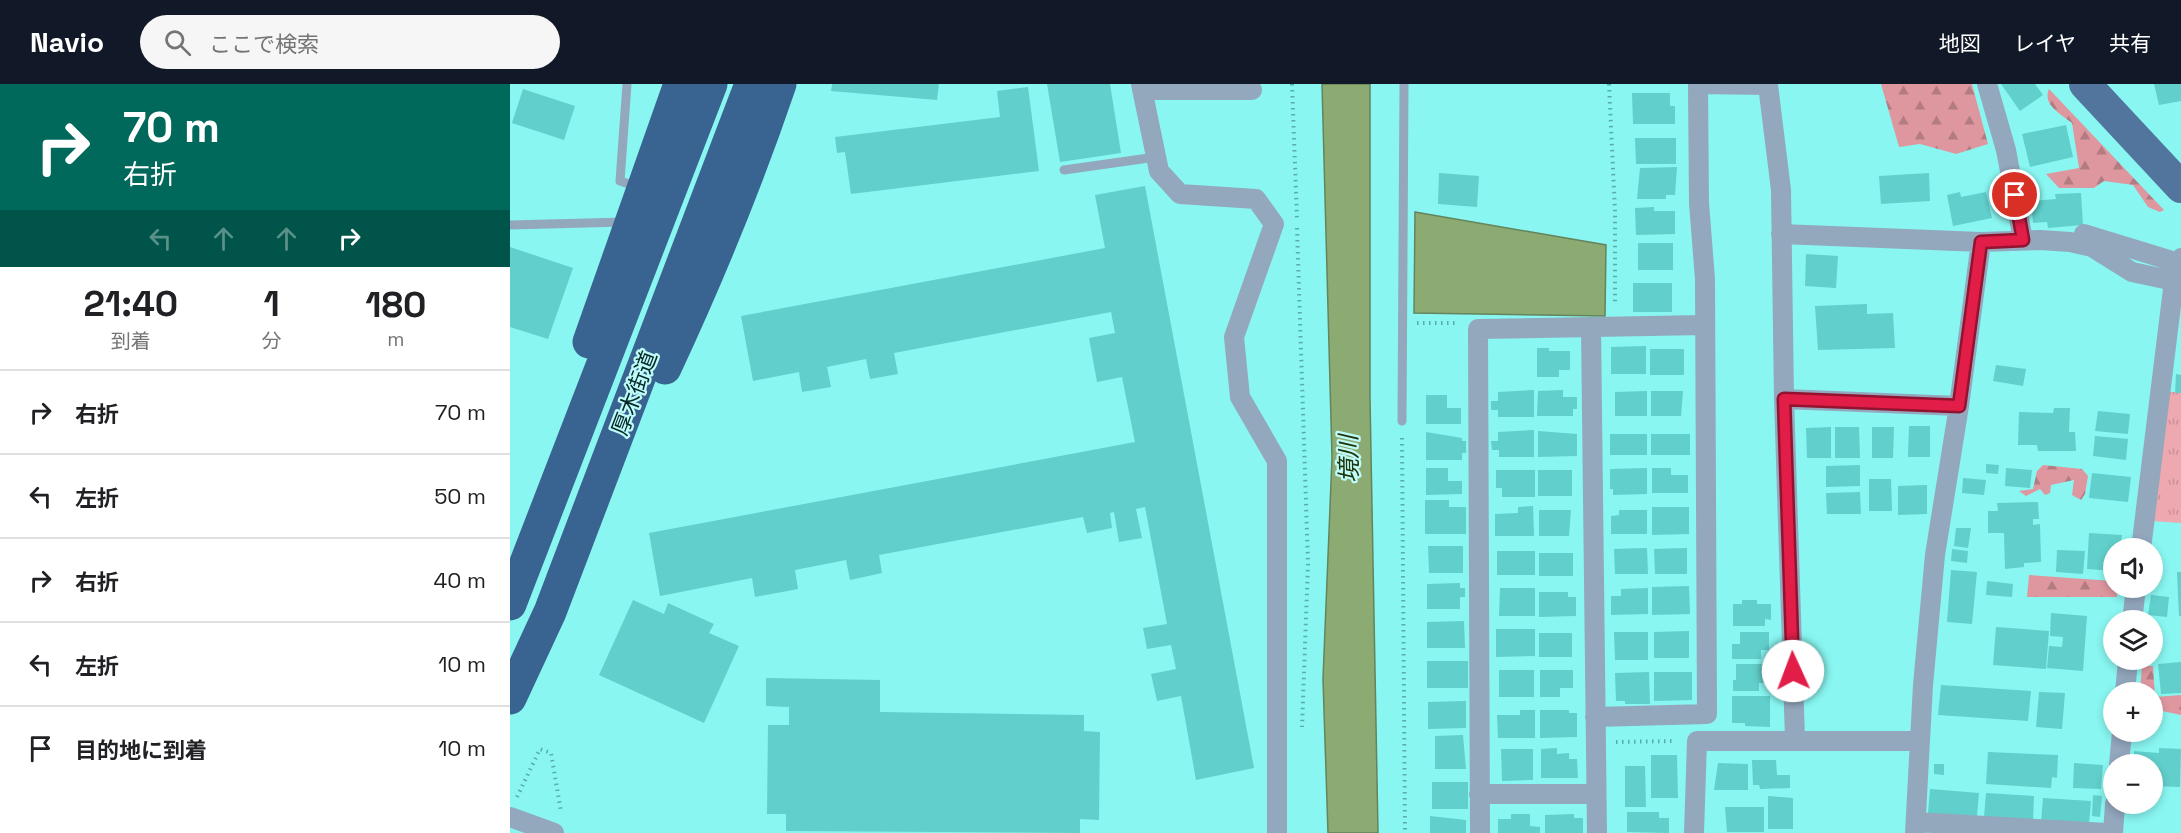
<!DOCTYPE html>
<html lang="ja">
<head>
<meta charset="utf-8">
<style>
  :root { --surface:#fff; --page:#f6f6f6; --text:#202124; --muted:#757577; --line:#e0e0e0; --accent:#111827 }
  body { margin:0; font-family:"Space Grotesk","Noto Sans JP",sans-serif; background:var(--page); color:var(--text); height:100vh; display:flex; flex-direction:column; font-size:22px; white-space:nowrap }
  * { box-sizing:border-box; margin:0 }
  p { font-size:20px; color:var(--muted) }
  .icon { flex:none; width:33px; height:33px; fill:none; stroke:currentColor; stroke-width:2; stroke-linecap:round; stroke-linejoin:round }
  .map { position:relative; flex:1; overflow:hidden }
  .panel { display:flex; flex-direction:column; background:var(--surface); width:510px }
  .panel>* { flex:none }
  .top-card { background:#00695c; color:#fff; overflow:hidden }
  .controls { position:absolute; left:1593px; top:454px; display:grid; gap:12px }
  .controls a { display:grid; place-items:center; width:60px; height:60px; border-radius:50%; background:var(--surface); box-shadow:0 3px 9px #0003; font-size:30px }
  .pin { position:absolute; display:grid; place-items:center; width:51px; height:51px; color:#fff; margin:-26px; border:3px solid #fff; border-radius:50%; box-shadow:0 2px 6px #0007 }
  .me { position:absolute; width:66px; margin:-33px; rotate:358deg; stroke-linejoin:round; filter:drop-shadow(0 0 4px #0008) }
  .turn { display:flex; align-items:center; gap:21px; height:126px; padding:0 24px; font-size:27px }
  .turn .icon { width:78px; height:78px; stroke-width:2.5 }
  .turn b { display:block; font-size:42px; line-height:51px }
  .lanes { display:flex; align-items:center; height:57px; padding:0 24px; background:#0003; justify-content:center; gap:30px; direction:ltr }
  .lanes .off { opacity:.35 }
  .eta { display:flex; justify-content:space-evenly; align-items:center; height:102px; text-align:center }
  .eta b { font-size:36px; font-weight:800; line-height:42px }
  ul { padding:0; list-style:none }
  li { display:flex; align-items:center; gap:18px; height:84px; padding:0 24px; border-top:2px solid var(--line) }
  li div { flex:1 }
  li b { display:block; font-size:22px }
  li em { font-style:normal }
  header { display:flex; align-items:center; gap:36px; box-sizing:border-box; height:84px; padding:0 30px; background:var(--accent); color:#fff }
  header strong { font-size:28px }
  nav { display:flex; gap:33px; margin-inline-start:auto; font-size:21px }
  .search { width:420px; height:54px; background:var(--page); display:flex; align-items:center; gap:15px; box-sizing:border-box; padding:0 21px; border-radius:33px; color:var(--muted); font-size:22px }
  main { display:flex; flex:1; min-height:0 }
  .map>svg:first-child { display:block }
</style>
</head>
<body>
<header>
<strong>Navio</strong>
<div class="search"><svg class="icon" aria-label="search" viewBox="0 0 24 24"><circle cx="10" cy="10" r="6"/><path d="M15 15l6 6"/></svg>ここで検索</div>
<nav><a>地図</a><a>レイヤ</a><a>共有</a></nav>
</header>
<main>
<section class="panel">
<div class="top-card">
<div class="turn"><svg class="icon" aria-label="right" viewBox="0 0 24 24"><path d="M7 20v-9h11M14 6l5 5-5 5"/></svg><div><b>70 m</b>右折</div></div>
<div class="lanes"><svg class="icon off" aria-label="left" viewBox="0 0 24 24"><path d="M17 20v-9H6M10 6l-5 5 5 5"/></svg><svg class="icon off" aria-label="ahead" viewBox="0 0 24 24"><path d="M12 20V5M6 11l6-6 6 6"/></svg><svg class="icon off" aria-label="ahead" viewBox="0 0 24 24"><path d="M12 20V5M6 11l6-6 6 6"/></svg><svg class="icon" aria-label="right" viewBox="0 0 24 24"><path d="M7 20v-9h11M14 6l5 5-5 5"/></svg></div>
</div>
<div class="eta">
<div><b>21:40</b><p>到着</p></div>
<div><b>1</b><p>分</p></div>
<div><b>180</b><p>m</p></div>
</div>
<ul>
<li><svg class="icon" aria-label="right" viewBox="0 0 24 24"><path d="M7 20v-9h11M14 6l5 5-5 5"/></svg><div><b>右折</b></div><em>70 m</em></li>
<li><svg class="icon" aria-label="left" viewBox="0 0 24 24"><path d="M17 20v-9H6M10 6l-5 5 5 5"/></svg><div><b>左折</b></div><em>50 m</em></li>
<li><svg class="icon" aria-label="right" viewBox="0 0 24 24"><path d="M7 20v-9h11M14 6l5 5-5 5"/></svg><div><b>右折</b></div><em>40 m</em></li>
<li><svg class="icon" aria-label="left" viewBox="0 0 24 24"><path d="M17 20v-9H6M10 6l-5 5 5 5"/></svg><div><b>左折</b></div><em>10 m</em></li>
<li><svg class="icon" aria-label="arrive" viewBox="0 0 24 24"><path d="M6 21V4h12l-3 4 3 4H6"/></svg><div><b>目的地に到着</b></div><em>10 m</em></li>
</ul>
</section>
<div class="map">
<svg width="1671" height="749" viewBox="0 0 1671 749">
  <defs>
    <pattern id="forest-firs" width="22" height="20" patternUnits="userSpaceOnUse" patternTransform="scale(1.5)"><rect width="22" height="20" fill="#df979f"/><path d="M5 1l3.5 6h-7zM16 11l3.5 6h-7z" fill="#b37b82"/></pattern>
    <pattern id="park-tufts" width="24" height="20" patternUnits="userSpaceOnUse" patternTransform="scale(1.5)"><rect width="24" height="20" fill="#eda8b0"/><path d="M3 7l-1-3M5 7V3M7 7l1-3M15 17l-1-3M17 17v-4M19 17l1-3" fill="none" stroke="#ca9197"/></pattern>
  </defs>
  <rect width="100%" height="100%" fill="#89f6f1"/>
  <!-- forest -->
  <path fill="url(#forest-firs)" d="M1371 0H1462L1478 60 1446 70 1410 60 1389 63Z
    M1539 5 1654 126 1650 128 1638 123 1623 101 1594 97 1584 104H1549L1536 90 1569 84 1562 39C1551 30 1532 21 1539 5Z
    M1533 381 1572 385 1578 392 1575 410 1571 416 1562 411 1564 396 1541 401 1540 409 1535 411 1530 405 1516 412 1509 407 1523 405 1527 387Z
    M1519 491 1603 497 1604 504H1607V513H1517Z
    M1632 582H1643L1645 613 1671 611V631L1643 625 1642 609H1630Z"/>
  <!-- park -->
  <path fill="url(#park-tufts)" d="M1659 308H1671V439L1642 437Z"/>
  <!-- water -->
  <path fill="#8cab72" stroke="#63845c" stroke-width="1.5" d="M812 0H860V314L868 749H818L813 595 822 374Z
    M905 128 1096 161 1095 232 904 229Z"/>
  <!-- building -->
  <path fill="#61cfcb" d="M322 0H429L427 16 321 7Z
    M537 0H600L611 69 550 78Z
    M1491 0H1525L1533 11 1510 27Z
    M1644 0H1671V17L1649 21Z
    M518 3 529 87 341 110 335 68 327 69 325 53 490 33 487 7Z
    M13 5 65 22 54 56 2 39Z
    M1122 9H1160V22H1165V40H1123Z
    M1556 41 1563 73 1520 83 1512 50Z
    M1125 54H1166V80H1126Z
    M1167 83 1165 111H1156V115H1127L1130 84Z
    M929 89 969 92 967 123 928 120Z
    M1419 89 1420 117 1371 120 1369 92Z
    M635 102 744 684 686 696 671 612 647 617 641 590 666 585 661 561 637 565 633 544 657 540 635 423 626 425 632 454 609 458 604 428 600 429 602 444 577 449 573 433 369 471 372 489 340 496 336 476 285 486 288 505 245 513 242 494 150 512 139 449 625 358 612 293 587 298 579 254 605 249 601 228 384 269 388 290 360 295 356 275 317 283 321 303 292 308 289 288 243 297 231 232 595 164 585 111Z
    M1450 108 1451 113 1476 108 1482 134 1443 142 1437 111Z
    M1571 109 1573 141 1538 144 1537 138 1523 139 1521 117 1546 115 1545 110Z
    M1144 123V127H1165V150L1126 151 1125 124Z
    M1128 159H1163V186H1128Z
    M0 163 63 184 38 255 0 243Z
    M1296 170 1328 172 1326 204 1295 202Z
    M1123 199H1162V228H1123Z
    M1357 220V230L1383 229 1385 264 1308 266 1305 222Z
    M1136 262V290H1101V263Z
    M1027 264H1039V267H1060V286H1049V293H1027Z
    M1140 265H1174V291H1140Z
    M1486 281 1516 285 1513 302 1483 297Z
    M1666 290 1671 291V309H1665Z
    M1024 306V333H988V326H981V317H988V308Z
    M1053 306V313H1067V325H1063V332H1027L1028 307Z
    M1137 307V332H1105V308Z
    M1141 307H1173L1171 332H1141Z
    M916 311H937V324H951V340H916Z
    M1544 324H1560L1559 348H1565L1566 367H1528L1527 361H1508L1509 328 1543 329Z
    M1588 327 1620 330 1618 350 1585 347Z
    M1399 342H1420V373H1398Z
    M1321 343V374H1297L1296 344Z
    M1325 343H1349L1350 374H1325Z
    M1362 343H1384L1383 374H1362Z
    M1024 346V373H989V366H982L981 357H988V348Z
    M1028 347 1067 350V372L1028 373Z
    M916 348 952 354V357H956V369H952V376H916Z
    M1100 350H1137V371H1100Z
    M1141 350H1180V371H1141Z
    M1585 352 1618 355 1616 376 1583 372Z
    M1476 380 1489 381 1488 390 1476 389Z
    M1350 381V402L1316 403V382Z
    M916 384H938V397H952V410L916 411Z
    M1137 384V410L1103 411V405H1100V385Z
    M1142 384H1161V391H1178V409H1142Z
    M1496 384 1522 386 1520 404 1495 402Z
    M986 386H1025V413H992V404H986Z
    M1028 386H1062V412H1028Z
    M1582 389 1621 393 1618 418 1579 414Z
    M1453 394 1476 396 1474 411 1452 409Z
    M1359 395H1381L1382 427H1359Z
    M1417 401V430L1388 431V402Z
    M1350 408 1351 430H1317L1316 409Z
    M915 416H939V423H956V450H915Z
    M1528 418 1529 435H1523V441L1530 440 1531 478 1514 479V483L1495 485 1494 449H1478V427H1488L1487 419Z
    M1023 422 1024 452H985V430L1008 429V423Z
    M1142 423H1179V450L1142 451Z
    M1029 426H1061L1059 452H1029Z
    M1109 426H1137V450H1101V432L1109 431Z
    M1446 444H1461L1458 464 1444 462Z
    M1579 449 1612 451 1610 465H1604V487L1577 485Z
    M918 462H953V489H919Z
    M1137 464 1138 490H1105L1104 465Z
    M1177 464V490H1145L1144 465Z
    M1442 465 1458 467 1457 479 1441 477Z
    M1547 466 1575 467 1573 490 1546 488Z
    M987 467H1025V491H987Z
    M1029 469H1063V492H1029Z
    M1441 486 1467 488 1462 540 1437 538Z
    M1667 488H1671V532H1669Z
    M1477 497 1503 500 1502 513 1476 511Z
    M950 499V504H955V513H950V525H917V500Z
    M1179 502 1180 530 1142 531V503Z
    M990 504H1025V532H989Z
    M1138 504V530L1101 531V512H1111V505Z
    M1029 508H1058V513H1066V532L1029 533Z
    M1641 511 1659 513 1657 533 1638 531Z
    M123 516 154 530 158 519 204 540 199 549 229 562 194 639 89 591Z
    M1232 516H1247V520H1261V536L1255 535V542H1223V520H1232Z
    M1541 529 1577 532 1573 587 1537 584 1539 562 1552 563 1553 553 1540 552Z
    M954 537 955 564H917V538Z
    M1486 543 1539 547 1536 585 1483 581Z
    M986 545H1025V572L986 573Z
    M1179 547V574H1144V548Z
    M1104 548H1138V576H1105Z
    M1230 548H1259V566H1251V575H1222V560H1230Z
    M1029 549H1062V573H1029Z
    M917 577H958V604H917Z
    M1671 578V609L1651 610 1648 580Z
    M1226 580H1258V599H1249V607H1223V596H1226Z
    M989 586H1024V613H989Z
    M1030 586H1063V604H1050V613H1030Z
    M1139 588 1140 620H1115V617H1106L1105 589Z
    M1144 588H1182V616L1144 617Z
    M256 594 370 596V628L574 631V647L590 648 589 736 570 735V749L276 747V730H257L258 641H279V623L256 622Z
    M1431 601 1521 607 1518 637 1428 631Z
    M1529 608 1555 609 1552 645 1526 643Z
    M1222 612H1260V643L1235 642V639H1222Z
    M956 617V644L918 645V618Z
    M1010 626H1025V654H988L987 631H1010Z
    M1030 626H1059V629H1067V653L1030 654Z
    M953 651 956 685H925V652Z
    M1047 664V670L1059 669V675H1067L1068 694H1031V665Z
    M1649 664 1671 665 1670 703 1642 702V681H1623L1624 667 1649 669Z
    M991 665H1023V696L992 697Z
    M1478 668 1548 671 1547 694 1542 693 1541 704 1476 700Z
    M1141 671H1167L1168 714H1141Z
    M1242 676H1266L1267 691H1280V704L1250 705 1249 701H1243Z
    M1208 679 1238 680V706H1204Z
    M1564 679 1593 681 1591 705 1563 704Z
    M1424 680H1434V691L1424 690Z
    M1115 682H1135L1136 723H1115Z
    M922 698H958V725H922Z
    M1420 705 1469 709 1467 732 1418 729Z
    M1476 709 1524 712 1523 736 1474 733Z
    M1583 711 1592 712 1590 733 1582 732Z
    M1258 712 1283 714V745H1258Z
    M1533 714 1581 717 1579 740 1531 738Z
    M1215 723H1254V748H1217Z
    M1117 728H1149V734H1159V749L1117 748Z
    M1001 730H1020V742L1030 743V749H988V735H1001Z
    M1064 730V734H1073V749H1035V731Z
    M920 732 956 736V749H920Z"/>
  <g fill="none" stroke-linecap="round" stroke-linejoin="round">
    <!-- path -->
    <path stroke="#59ada9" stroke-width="4" stroke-dasharray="1.5 4.5" stroke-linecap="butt" d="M782 0 787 134
      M1099 0 1105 127V221
      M787 144 798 480 792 643
      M907 239H948
      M892 354 895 749
      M1106 658 1165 657
      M7 713 30 665 41 669 51 728"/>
    <!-- lane -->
    <path stroke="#93a7bd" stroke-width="9" d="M117 0 110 97 128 103
      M554 86 646 73
      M0 141 115 138
      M892 337 894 0"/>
    <!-- street -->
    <path stroke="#93a7bd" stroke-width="20" d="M631 0 649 87 670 110 746 115 764 140 724 253 730 313 767 377V749
      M1477 0 1496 66 1513 156
      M632 6H742
      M1271 150 1471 158 1530 156 1560 158 1582 163 1622 188 1664 197
      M1574 150 1669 179
      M1081 243 1087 749
      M1274 315 1449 322
      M1631 465 1664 197 1671 174
      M1622 537 1626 504
      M1615 609 1618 576
      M1085 633 1197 630 1195 195 1189 119 1188 0 1258 1 1271 106 1274 315 1285 655
      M1609 681 1612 648
      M969 710H1086
      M0 733 44 749
      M1406 738 1597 749
      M970 749 968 245 1194 241
      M1184 749 1187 657H1410
      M1405 749 1413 601 1425 471 1449 322 1471 158
      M1603 749 1605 720"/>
    <!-- primary -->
    <path stroke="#51759d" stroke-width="32" d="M1575 0 1671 103"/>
    <!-- highway -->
    <path stroke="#396390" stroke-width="33" d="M79 258 170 0
      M155 284C198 192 237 97 270 0
      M0 520 201 0
      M0 614 40 528 241 0"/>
  </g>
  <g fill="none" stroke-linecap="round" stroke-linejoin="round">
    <defs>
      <path id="route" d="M1283 587 1274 315 1449 322 1471 158 1513 156 1505 111"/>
    </defs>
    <!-- route casing -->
    <use href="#route" stroke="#92132f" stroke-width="15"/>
    <!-- route -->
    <use href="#route" stroke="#e11d48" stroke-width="10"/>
  </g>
  <g text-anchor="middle" stroke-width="4.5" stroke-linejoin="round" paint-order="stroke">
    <!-- street labels -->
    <g font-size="22" fill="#032827" stroke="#bffbf8">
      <text transform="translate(124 309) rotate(-69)" y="8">厚木街道</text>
    </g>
    <!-- water labels -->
    <g font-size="24" font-style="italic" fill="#20340a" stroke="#bffbf8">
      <text transform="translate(839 375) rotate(-91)" y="8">境川</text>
    </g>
  </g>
</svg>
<div class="controls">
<a><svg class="icon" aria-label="sound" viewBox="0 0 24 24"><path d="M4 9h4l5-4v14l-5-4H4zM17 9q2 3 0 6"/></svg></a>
<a><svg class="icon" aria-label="layers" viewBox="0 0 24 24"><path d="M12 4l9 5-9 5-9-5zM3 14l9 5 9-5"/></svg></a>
<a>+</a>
<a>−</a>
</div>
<div class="pin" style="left:1505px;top:111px;background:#d93025"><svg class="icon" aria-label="arrive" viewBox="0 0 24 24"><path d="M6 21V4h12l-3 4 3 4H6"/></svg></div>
<svg class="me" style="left:1283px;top:587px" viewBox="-20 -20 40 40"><circle r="19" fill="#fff"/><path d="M0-13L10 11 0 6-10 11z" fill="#e11d48"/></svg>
</div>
</main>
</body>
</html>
